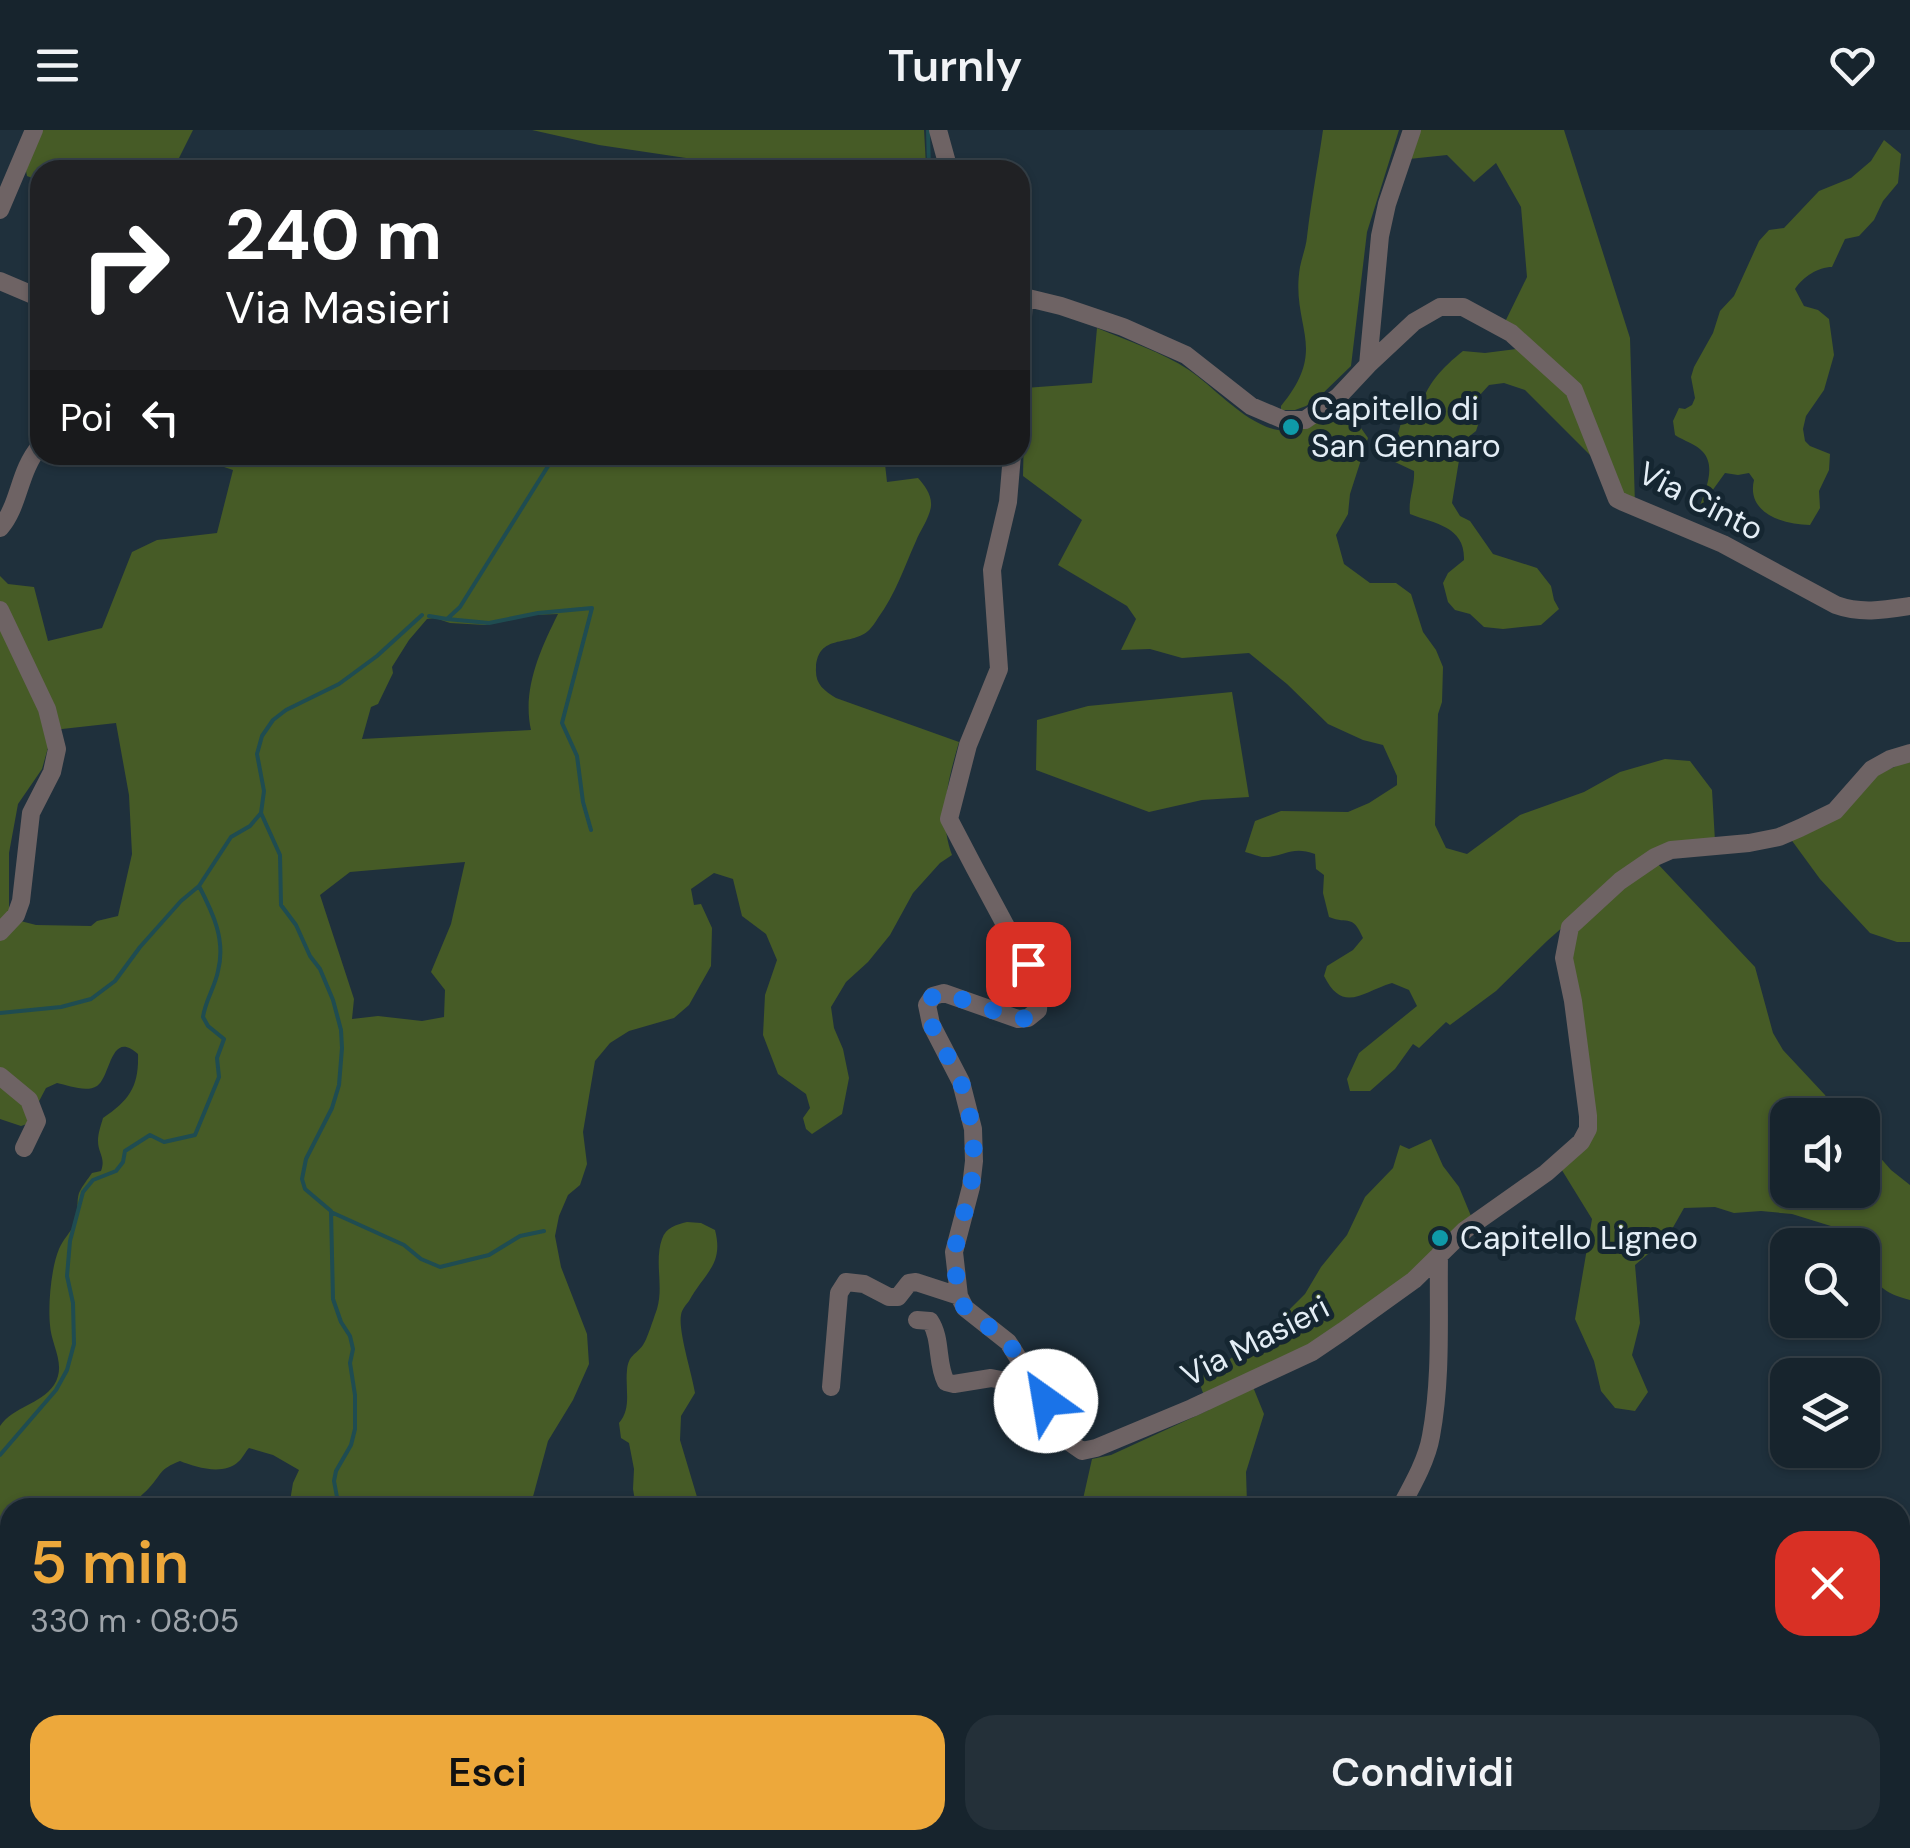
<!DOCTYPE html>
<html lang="it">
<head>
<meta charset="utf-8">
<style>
  :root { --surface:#17242d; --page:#243039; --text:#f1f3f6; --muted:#9ea4aa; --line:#364149; --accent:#eda83b }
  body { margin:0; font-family:"DM Sans",sans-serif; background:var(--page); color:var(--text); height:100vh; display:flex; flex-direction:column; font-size:38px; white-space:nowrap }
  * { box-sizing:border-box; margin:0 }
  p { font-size:32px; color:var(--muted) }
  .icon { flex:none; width:55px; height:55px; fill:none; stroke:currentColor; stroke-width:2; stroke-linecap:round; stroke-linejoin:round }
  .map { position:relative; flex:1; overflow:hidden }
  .side { position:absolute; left:0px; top:1368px; width:1910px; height:352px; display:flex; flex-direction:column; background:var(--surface); border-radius:30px 30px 0 0; box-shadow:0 2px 8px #0004,0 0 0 2px var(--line) }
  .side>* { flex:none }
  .hud { position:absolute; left:30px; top:30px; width:1000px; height:305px; border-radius:30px; box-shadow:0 2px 8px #0004,0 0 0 2px var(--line); background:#202124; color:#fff; overflow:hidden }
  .controls { position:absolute; left:1770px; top:968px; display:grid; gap:20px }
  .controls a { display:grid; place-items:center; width:110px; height:110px; border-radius:20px; background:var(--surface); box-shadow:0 2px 8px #0004,0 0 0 2px var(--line); font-size:50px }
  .pin { position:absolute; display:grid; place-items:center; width:85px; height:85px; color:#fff; margin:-42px; border-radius:20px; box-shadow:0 5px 15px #0006 }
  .me { position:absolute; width:110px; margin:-55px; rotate:328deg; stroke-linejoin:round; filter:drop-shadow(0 0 8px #0008) }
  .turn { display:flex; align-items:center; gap:35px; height:210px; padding:0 30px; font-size:45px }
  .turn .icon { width:130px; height:130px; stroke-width:2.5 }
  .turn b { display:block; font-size:70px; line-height:85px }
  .then { display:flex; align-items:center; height:95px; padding:0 30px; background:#0003; gap:20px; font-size:38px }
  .round { display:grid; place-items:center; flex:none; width:105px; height:105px; border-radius:30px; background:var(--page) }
  .headline { display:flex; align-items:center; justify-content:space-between; height:170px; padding:0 30px }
  h1 { font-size:60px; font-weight:600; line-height:75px; color:var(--accent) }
  .action { display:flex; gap:20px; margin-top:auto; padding:20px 30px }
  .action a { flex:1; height:115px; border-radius:30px; background:var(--accent); color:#111; font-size:40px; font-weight:600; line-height:115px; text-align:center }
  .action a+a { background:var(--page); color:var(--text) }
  header { display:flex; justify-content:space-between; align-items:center; height:130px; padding:0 30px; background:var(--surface); font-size:45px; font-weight:600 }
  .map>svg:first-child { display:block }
</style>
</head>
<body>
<header><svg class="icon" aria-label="menu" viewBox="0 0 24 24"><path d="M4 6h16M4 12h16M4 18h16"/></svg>Turnly<svg class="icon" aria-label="heart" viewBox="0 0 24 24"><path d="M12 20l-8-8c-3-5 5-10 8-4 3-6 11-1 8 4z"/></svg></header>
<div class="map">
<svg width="1910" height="1718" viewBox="0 0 1910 1718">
  <rect width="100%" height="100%" fill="#1f303c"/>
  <!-- green -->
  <path fill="#465b26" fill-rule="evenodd" d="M40 0H193L173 40H40V51L27 46 26 41Z
    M532 0H924L926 35 921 40H742L686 28 599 15Z
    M1323 0H1399L1367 102 1351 236 1320 266 1306 276 1295 280H1281V276C1330 217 1290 197 1300 137 1302 127 1306 117 1307 107 1311 72 1318 35 1323 0Z
    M1419 0H1564L1630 208 1635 375 1617 366 1609 344 1525 260 1504 253 1489 255 1479 266 1475 277 1479 292 1476 301 1462 312 1452 373 1460 386 1470 391 1493 424 1537 438 1551 456 1554 470 1559 479 1541 495 1503 499 1484 497 1470 484 1455 480 1448 472 1443 453 1448 443 1464 430C1465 396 1435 394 1410 384 1408 369 1415 356 1414 341L1395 332 1394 319 1402 289 1420 282C1424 256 1443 237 1463 221L1485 223 1532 217 1504 194 1527 147 1521 77 1496 33 1474 52 1447 25 1409 29Z
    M1884 10 1901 24 1898 53 1883 71 1874 90 1859 106 1845 109 1832 137C1818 137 1803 147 1795 159L1804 176 1818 180 1829 189 1834 225 1824 260 1806 286 1803 299 1805 311 1810 316 1830 324 1829 340 1819 361 1820 378 1810 395C1783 395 1746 383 1754 350L1749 343 1738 345 1725 343 1699 379C1704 362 1717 338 1703 322 1696 314 1684 311 1675 305L1673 291 1679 278 1685 279 1692 275 1695 268 1691 247 1694 237 1713 203 1720 181 1734 166 1759 111 1769 100 1784 98 1819 61 1851 48 1871 31Z
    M1097 198C1128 211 1162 222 1189 240 1218 259 1263 316 1303 297 1316 290 1329 280 1342 271L1368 308 1350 364 1348 384 1336 405 1344 434 1370 453H1396L1411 464 1423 502 1436 520 1443 537 1442 572 1438 584 1435 695 1446 718 1467 724 1520 685 1584 662 1620 642 1665 629 1690 631 1712 660 1715 711 1616 750 1547 811 1496 861 1450 895 1446 892 1419 918 1413 914 1395 939 1370 961H1350L1347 949 1359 923 1417 876 1409 860 1392 853C1362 862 1343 884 1324 846L1327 836 1353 820 1363 808C1352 783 1349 795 1329 787L1323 763 1324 745 1316 739 1315 724C1290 715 1284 728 1262 727 1261 727 1246 722 1245 722L1255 691 1281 681 1348 682 1369 673 1397 655V646L1383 615 1363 610 1328 594 1287 554 1249 523 1182 528 1150 519 1121 520 1136 489 1127 476 1058 435 1082 390 1023 346 1025 258 1092 253Z
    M188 325H884L887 352 918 348C925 356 932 365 931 376 930 387 920 401 916 411 903 440 896 463 878 488 877 490 870 500 868 501 849 517 818 503 816 538 815 554 823 560 836 568L959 612C948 650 938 687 952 725L940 733 913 763 890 805 868 832 846 852 831 877 834 898 843 919 849 948 842 984 812 1004 806 999 803 988 810 978 806 964 778 944 763 905 765 865 777 830 766 804 742 786 733 749 714 743 691 759 694 775 701 774 712 798 711 836 689 875 674 888 629 901 610 913 595 931 583 1002 587 1034 580 1055 568 1065 559 1086 555 1106 561 1137 587 1204 589 1234 573 1270 548 1311 531 1374 527 1377H289L293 1353 299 1340 273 1325 249 1318C245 1322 243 1328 238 1332 223 1346 195 1337 180 1331 159 1339 162 1344 149 1358 142 1366 136 1368 132 1377L10 1378V1465L0 1469V1296C14 1276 40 1275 54 1255 67 1235 51 1215 50 1195 48 1175 51 1138 59 1119 63 1109 71 1102 75 1093 79 1084 76 1072 79 1063 82 1056 88 1049 92 1043L101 1041C106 1028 98 1023 98 1011 98 1003 101 995 103 988 130 970 139 956 138 924 110 899 111 947 97 956 86 963 68 955 57 953L46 958 27 994 21 996 0 989V446L8 454 34 457 48 511 102 498 132 422 157 410 217 403 233 340ZM558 484C540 520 522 560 531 600L362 609 371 577 378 574 393 543 392 537 409 510 427 489 435 488 450 493 485 495 534 485ZM116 593 129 665 132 724 118 786 97 791 91 796 36 795 9 788V723L18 674 42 639 53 600ZM465 732 451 794 431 842 445 860 444 887 422 891 378 886 352 889 354 869 320 765 350 742Z
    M1232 562 1249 667 1202 670 1149 682 1036 640 1037 590 1088 576Z
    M1910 630V812H1897L1870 803 1820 749 1790 708 1874 646Z
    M1656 732 1755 837 1773 903 1783 920 1825 965 1837 985H1788V1060H1862L1863 1008 1891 1040 1910 1055V1170C1875 1161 1870 1148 1866 1114L1847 1101 1792 1084 1761 1081 1734 1083 1715 1077 1684 1078 1667 1108 1635 1135 1640 1193 1632 1225 1648 1262 1635 1281 1615 1278 1601 1261 1594 1231 1575 1189 1592 1089 1560 1037 1585 1013 1561 809Z
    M1431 1009 1443 1036 1459 1057 1476 1098 1253 1257 1264 1284 1246 1342 1247 1374 1250 1377 1081 1378 1092 1329 1111 1325 1209 1280 1196 1243 1225 1233 1278 1191 1305 1164 1321 1137 1347 1105 1365 1067 1393 1038 1400 1015 1409 1019Z
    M687 1092 701 1093 715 1100C724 1135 705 1142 689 1171 686 1175 682 1179 681 1185 678 1201 692 1244 695 1263L681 1286 680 1310 700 1377H636L633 1359 634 1339 629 1313 621 1308 619 1293C632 1278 625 1259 627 1240 629 1224 635 1226 643 1215 647 1210 654 1187 657 1179 664 1156 654 1132 662 1109 666 1097 676 1095 687 1092Z
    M1910 1448V1535L1900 1541V1457Z
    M1463 1710H1582L1571 1718H1460Z"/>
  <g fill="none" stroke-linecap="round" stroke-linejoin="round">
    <!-- stream -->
    <path stroke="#1f4c51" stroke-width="4" d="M928 0 929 40
      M429 486 447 489 460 477 555 325
      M447 489 489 493 538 483 592 478 562 593 577 626 583 672 591 700
      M261 683 280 725 281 775 296 795 310 826 320 839 333 870 341 900 342 918 339 955 332 978 306 1029 302 1049 305 1059 331 1081 333 1169 341 1192 350 1206 353 1219 350 1233 355 1265V1299L351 1315 336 1341 334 1351 339 1378
      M0 883 61 877 91 869 115 851 140 817 181 771 199 756 231 707 250 696 261 683 264 661 257 624 262 606 273 590 286 580 339 554 377 526 422 485
      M331 1082 404 1115 421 1129 440 1137 489 1125 520 1106 544 1101
      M0 1325 56 1260 67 1240 74 1214 73 1173 67 1146 70 1111 83 1062 93 1050 116 1041 123 1032 125 1021 150 1005 164 1012 195 1005 219 947 217 928 224 909 208 896 203 887C205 871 215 857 218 841 226 810 213 783 199 756
      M1900 1507 1910 1520"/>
    <!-- minor -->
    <path stroke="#6e6364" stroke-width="18" d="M938 0 949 40
      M0 80 34 0
      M0 151 40 168
      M1020 163 1024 167 1020 247
      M1024 167 1061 176 1123 197 1186 225 1251 276 1284 290H1305L1338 267 1368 235 1414 192 1440 177H1463L1511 203 1574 260 1617 369 1623 372 1723 414 1836 475C1861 484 1884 480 1910 476
      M1368 235 1380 106 1387 74 1412 0
      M1012 325 1008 372 992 440 999 539 968 615 949 689C966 722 983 754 1001 787 1016 817 1041 845 1038 880L1028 888 1018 889 944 863 933 866 927 875 931 894 961 952 973 999 974 1031 971 1057 954 1122 959 1166 965 1178 1008 1212 1063 1299 1072 1314 1082 1321 1096 1318 1192 1278 1312 1222 1343 1201 1414 1150 1465 1100 1546 1043 1581 1012 1588 999V986L1573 871 1564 828 1570 797 1620 751 1655 727 1671 720 1749 713 1779 707 1800 698 1835 681 1872 639 1890 629 1910 623
      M0 398C20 375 18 342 40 316
      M0 480 47 579 57 619 52 642 31 683 21 771 16 785 0 802
      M0 946 29 970 37 991 24 1018
      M917 1190 930 1191C942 1209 936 1233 946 1252L954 1254 991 1248 1036 1257
      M831 1257 839 1163 846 1152 864 1154 889 1167H898L909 1153 916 1152 959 1166
      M1400 1378C1412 1356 1427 1330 1431 1306 1442 1247 1438 1185 1439 1125
      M0 1701 10 1709
      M616 1718 621 1710"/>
  </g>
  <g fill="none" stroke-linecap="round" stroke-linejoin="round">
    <!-- route -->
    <path stroke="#1a73e8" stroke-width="18" stroke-dasharray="0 32.4" d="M1028 834 1039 867 1038 880 1028 888 1018 889 944 863 933 866 927 875 931 894 961 952 973 999 974 1031 971 1057 954 1122 958 1166 965 1178 1008 1212 1046 1271"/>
  </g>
  <!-- markers -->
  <g fill="#0f9aa8" stroke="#152631" stroke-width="4">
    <circle cx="1291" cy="297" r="10"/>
    <circle cx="1440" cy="1108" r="10"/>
  </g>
  <g text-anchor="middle" stroke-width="10" stroke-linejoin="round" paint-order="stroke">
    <!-- poi labels -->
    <g font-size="32" fill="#e3edf5" stroke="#152631" text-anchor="start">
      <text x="1311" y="290">Capitello di<tspan x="1311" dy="37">San Gennaro</tspan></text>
      <text x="1460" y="1119">Capitello Ligneo</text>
    </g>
    <!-- street labels -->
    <g font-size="32" fill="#e3edf5" stroke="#152631">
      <text transform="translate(1701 371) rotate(27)" y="11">Via Cinto</text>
      <text transform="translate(1255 1211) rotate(-27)" y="11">Via Masieri</text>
    </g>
  </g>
</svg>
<div class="controls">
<a><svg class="icon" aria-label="sound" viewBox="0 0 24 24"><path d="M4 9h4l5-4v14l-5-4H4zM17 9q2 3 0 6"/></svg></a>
<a><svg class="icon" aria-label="search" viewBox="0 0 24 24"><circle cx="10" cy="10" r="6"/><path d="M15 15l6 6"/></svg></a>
<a><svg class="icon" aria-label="layers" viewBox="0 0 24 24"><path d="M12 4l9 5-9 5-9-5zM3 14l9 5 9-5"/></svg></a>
</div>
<div class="pin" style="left:1028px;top:834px;background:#d93025"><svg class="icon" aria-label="arrive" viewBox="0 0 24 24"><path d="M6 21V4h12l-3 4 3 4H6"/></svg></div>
<svg class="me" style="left:1046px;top:1271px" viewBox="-20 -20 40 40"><circle r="19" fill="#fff"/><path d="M0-13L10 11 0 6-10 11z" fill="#1a73e8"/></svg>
<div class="hud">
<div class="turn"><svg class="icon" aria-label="right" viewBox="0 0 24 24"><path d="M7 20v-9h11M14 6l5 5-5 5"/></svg><div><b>240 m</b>Via Masieri</div></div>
<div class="then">Poi<svg class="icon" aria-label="left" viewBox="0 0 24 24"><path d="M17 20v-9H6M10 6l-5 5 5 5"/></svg></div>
</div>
<section class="side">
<div class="headline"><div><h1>5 min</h1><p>330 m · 08:05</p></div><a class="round" style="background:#d93025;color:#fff"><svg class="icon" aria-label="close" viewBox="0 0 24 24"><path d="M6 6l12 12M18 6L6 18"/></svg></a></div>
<div class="action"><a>Esci</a><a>Condividi</a></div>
</section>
</div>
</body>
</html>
